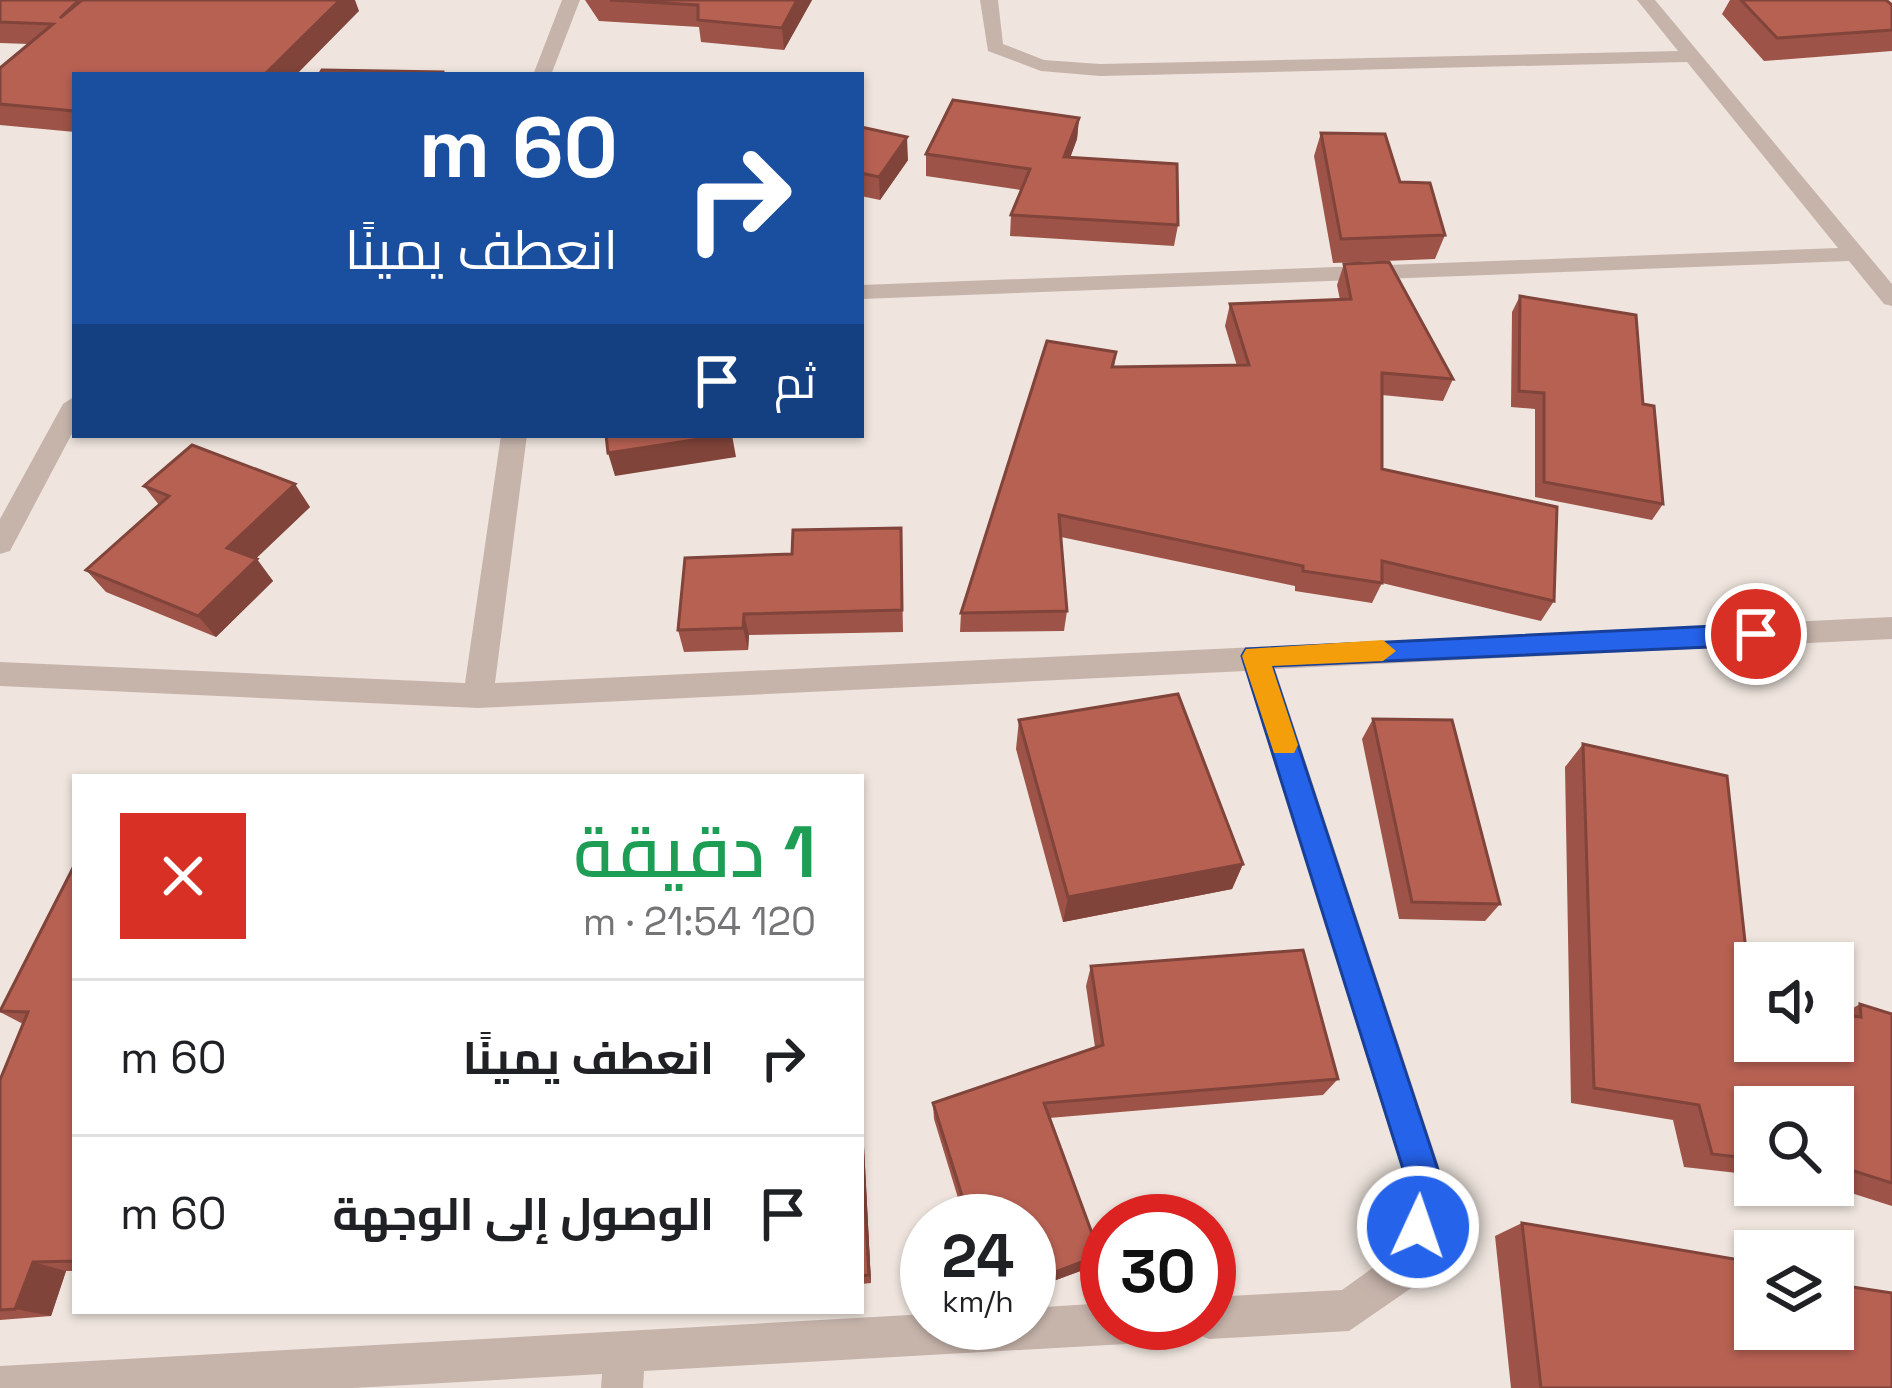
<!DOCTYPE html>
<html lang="ar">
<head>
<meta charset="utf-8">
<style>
  :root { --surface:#fff; --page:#f2f2f2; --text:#202124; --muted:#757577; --line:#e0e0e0 }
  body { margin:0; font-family:"Space Grotesk",Cairo,sans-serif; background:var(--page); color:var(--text); direction:rtl; height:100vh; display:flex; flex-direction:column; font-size:45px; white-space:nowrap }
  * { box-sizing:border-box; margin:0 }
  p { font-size:39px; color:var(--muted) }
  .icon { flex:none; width:66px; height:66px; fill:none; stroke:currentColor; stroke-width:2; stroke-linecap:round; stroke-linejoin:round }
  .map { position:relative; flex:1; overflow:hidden; direction:ltr }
  .drawer { position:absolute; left:72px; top:774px; width:792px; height:540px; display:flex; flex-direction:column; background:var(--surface); border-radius:0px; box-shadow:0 3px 9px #0004; direction:rtl }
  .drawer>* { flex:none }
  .top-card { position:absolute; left:72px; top:72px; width:792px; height:366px; border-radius:0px; box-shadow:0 3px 9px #0004; direction:rtl; background:#1a4fa0; color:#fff; overflow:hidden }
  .tools { position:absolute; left:1734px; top:942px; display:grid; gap:24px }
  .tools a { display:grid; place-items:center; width:120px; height:120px; border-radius:0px; background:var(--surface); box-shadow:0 3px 9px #0004; font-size:60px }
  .speed { position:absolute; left:900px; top:1194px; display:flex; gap:24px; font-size:60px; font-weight:700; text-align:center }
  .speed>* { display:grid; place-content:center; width:156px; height:156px; border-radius:50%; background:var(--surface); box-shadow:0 3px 9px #0004; line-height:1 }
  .speed small { font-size:30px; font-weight:400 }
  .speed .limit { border:18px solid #d22; background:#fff; color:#111 }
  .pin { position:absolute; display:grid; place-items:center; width:102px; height:102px; color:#fff; margin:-51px; border:6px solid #fff; border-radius:50%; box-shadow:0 3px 12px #0007 }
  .me { position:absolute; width:132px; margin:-66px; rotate:3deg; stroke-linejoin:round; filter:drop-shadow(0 0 9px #0008) }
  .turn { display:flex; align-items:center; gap:42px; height:252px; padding:0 48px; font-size:54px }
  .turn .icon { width:156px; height:156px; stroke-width:2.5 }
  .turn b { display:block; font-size:84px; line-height:102px }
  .then { display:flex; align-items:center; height:114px; padding:0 48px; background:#0003; gap:24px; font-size:45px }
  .round { display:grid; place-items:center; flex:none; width:126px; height:126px; border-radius:0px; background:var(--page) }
  .overview { display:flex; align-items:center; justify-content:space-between; height:204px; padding:0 48px }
  h1 { font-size:72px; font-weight:600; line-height:90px; color:#1e9e55 }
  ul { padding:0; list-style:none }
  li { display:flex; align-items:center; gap:36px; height:156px; padding:0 48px; border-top:3px solid var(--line) }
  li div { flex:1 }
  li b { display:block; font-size:45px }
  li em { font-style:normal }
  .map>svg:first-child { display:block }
</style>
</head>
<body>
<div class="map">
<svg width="1892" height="1388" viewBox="0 0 1892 1388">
  <rect width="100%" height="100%" fill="#efe5de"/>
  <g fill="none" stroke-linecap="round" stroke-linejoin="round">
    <!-- minor -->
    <path fill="#c6b4ab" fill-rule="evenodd" d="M562 0H580L551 75H533Z
      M980 0H998L1003 44 1044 60 1100 64 1678 51 1637 0H1655L1892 284V306L1884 304 1849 261 861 299V285L1838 248 1687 62 1100 76 1041 71 988 51Z
      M75 396V428L10 551 0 554V519L63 404Z
      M501 435H527L495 683 1892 617V639L1275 669 1446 1188 1423 1280 1349 1331 1209 1339 1194 1333 1190 1323H1209V1297L1342 1290 1392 1254 1408 1188 1246 671 478 708 0 686V662L465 683Z
      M1107 1303V1323H1147L1141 1338 1126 1344 644 1371 643 1388H601L602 1374 353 1388H0V1366L927 1314V1323H1029V1308Z"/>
  </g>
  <!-- wall -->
  <path fill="#9d5347" d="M0 0 359 11 75 75V132L0 125V68L29 44 0 43Z
    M585 0H812L784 50 701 42 699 27 599 21Z
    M1730 0H1886L1892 5V51L1764 61 1722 14Z
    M1079 118 1077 139 1070 158 1178 225 1174 246 1010 236 1011 215 1021 190 926 176V154Z
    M861 127 908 160 880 200 861 196Z
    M1321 133 1400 182 1445 235 1435 259 1333 263 1314 156Z
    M1344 264 1453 379 1443 401 1382 395V469L1554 601 1541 621 1382 583 1372 603 1295 591V586L1061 537 1067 611 1064 631 960 632 961 613 1116 352 1114 367 1237 366 1225 326 1230 304 1340 300 1337 285Z
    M1520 296 1643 404 1663 504 1652 520 1535 497V409L1511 407 1512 312Z
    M144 486 310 507 255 559 273 581 216 637 106 592 86 570 159 505Z
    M901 528 903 632 749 635 748 650 684 652 678 630 792 554Z
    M1373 719 1500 904 1485 921 1399 919 1362 739Z
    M1019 720 1243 864 1232 889 1063 922 1016 749Z
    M1583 744 1752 1006 1841 1015 1860 1004 1892 1014V1206L1826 1185H1833V1107H1755V1175L1684 1167 1673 1120 1571 1103 1565 767Z
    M75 864V1271H66L51 1316 0 1320V1080L23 1024 0 1012Z
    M1091 966 1338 1079 1323 1095 1049 1118 1094 1266 1029 1290V1221H965L934 1119 933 1103 1095 1047 1086 986Z
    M861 1088 871 1283 861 1284Z
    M1522 1223 1742 1269 1892 1388H1511L1495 1236Z"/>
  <!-- shaded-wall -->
  <path fill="#80443a" d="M340 0H355L359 11 296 75H264Z
    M797 0H812L784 50 782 28Z
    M1079 118 1077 139 1062 179 1064 157Z
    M907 137 908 160 880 200 879 177Z
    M726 435H732L736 457 615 476 608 453Z
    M295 484 310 507 244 570 227 548Z
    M257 559 273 581 216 637 198 616Z
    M744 614 749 635 748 650 743 628Z
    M1243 864 1232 889 1063 922 1068 897Z
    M861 1088 871 1283 869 1275 861 1127Z
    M1100 1255 1094 1266 1029 1290V1282Z
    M33 1262 66 1271 51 1316 15 1309Z"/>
  <!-- building -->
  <path fill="#b76153" stroke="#80443a" stroke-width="3" d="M0 0H79L60 18 82 0H340L264 75H275H75V111L0 104V68L53 24 0 22Z
    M610 0H797L782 28 698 20V5Z
    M1741 0H1886L1892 5V30L1777 38Z
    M322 70 443 72V75H319Z
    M953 100 1079 118 1064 157 1177 164 1178 225 1011 215 1030 169 926 154Z
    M861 127 907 137 879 177 861 173Z
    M1321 133 1385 134 1400 182 1430 183 1445 235 1341 239Z
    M1389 262 1453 379 1382 373V469L1557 507 1554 601 1382 561V583L1303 571V566L1059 515 1067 611 961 613 1047 341 1116 352 1112 367 1249 365 1230 304 1351 299 1344 264Z
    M1520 296 1636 315 1643 404 1654 406 1663 504 1544 482V393L1519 391Z
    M606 435H726L608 453Z
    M192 445 295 484 227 548 257 559 198 616 86 570 169 496 144 486Z
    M901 528 902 610 744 614 743 628 678 630 685 558 792 554 793 530Z
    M1178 694 1243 864 1068 897 1019 720Z
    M1373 719 1452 720 1500 904 1412 902Z
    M1583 744 1727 776 1752 1006H1755V1041H1833V1014L1861 1017 1860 1004 1892 1014V1183L1851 1170 1833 1168V1107H1755V1159L1712 1154 1699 1105 1594 1088Z
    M75 864V1261L33 1262 15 1309 0 1310V1080L28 1012 0 1011Z
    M1303 950 1338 1079 1044 1103 1100 1255 1029 1282V1221H970L933 1103 1103 1045 1091 966Z
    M861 1127 869 1275 861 1276Z
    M1522 1223 1740 1260 1742 1269 1755 1271V1329H1833V1284L1892 1293V1388H1541Z"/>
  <!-- route -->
  <path fill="#2563eb" stroke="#184099" stroke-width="3" d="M1756 624 1769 634 1756 645 1272 666 1444 1188 1431 1240 1418 1245 1405 1240 1400 1227 1409 1188 1242 656 1246 649Z"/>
  <!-- slow -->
  <path fill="#f59e0b" d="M1383 640 1396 651 1383 661 1272 666 1298 745 1294 753H1274L1242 656 1246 649Z"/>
</svg>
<div class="tools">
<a><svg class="icon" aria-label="sound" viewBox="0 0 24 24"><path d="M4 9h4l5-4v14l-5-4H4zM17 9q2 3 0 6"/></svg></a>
<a><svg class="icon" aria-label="search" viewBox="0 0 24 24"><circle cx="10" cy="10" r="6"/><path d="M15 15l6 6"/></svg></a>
<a><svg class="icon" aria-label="layers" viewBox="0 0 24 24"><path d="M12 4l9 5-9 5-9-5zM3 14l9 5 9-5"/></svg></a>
</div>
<div class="speed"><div>24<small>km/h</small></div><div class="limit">30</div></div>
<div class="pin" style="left:1756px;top:634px;background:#d93025"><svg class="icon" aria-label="arrive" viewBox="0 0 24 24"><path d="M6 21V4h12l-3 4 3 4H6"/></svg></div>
<svg class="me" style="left:1418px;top:1227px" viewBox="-20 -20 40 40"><circle r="17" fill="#2563eb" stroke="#fff" stroke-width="3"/><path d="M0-11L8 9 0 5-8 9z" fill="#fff"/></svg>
<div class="top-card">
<div class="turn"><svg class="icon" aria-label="right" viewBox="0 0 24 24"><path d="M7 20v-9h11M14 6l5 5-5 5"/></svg><div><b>60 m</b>انعطف يمينًا</div></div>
<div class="then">ثم<svg class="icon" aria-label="arrive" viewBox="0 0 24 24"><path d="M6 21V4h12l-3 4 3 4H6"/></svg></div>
</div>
<section class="drawer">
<div class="overview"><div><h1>1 دقيقة</h1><p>120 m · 21:54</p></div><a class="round" style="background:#d93025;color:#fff"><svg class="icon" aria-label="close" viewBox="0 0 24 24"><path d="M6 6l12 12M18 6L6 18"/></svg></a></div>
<ul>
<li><svg class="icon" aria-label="right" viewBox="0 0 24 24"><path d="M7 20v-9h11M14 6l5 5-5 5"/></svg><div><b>انعطف يمينًا</b></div><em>60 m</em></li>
<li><svg class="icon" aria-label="arrive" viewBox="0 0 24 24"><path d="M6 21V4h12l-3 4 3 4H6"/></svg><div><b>الوصول إلى الوجهة</b></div><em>60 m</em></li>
</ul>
</section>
</div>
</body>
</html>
